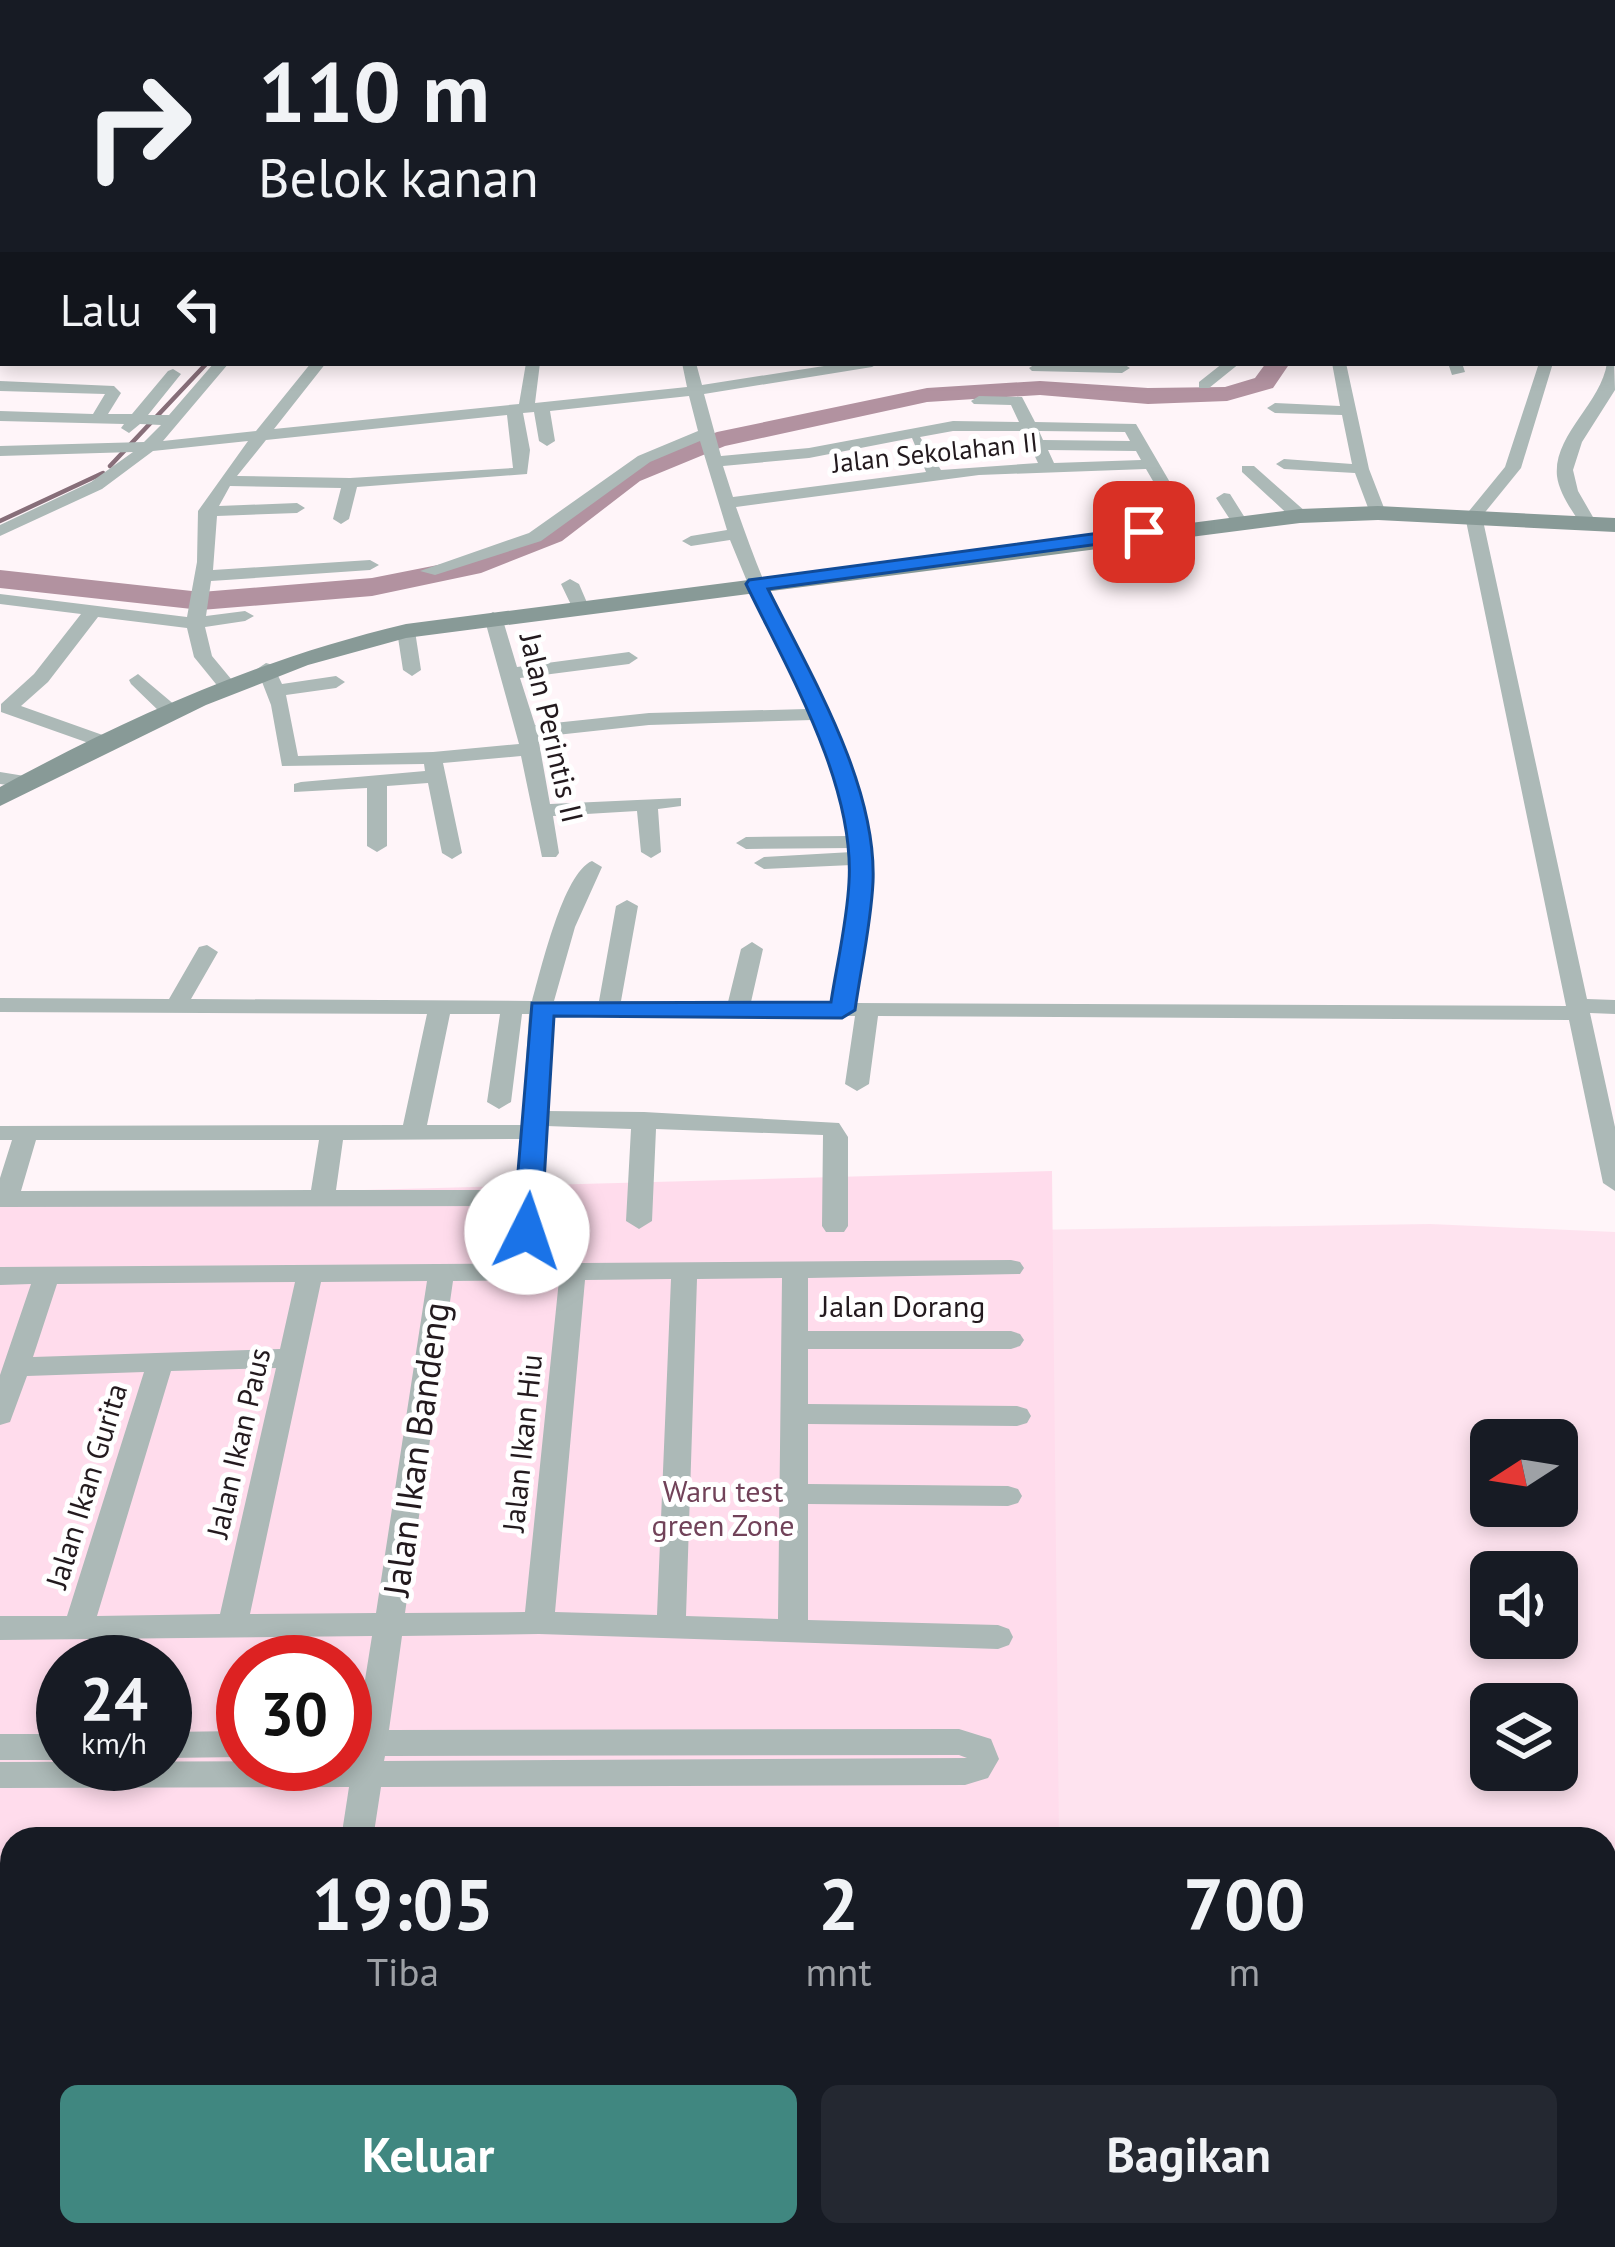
<!DOCTYPE html>
<html lang="id">
<head>
<meta charset="utf-8">
<style>
  :root { --surface:#171b24; --page:#242831; --text:#f1f3f6; --muted:#9ea1a6; --accent:#408780 }
  body { margin:0; font-family:"PT Sans",sans-serif; background:var(--page); color:var(--text); height:100vh; display:flex; flex-direction:column; font-size:45px; white-space:nowrap }
  * { box-sizing:border-box; margin:0 }
  p { font-size:39px; color:var(--muted) }
  .icon { flex:none; width:66px; height:66px; fill:none; stroke:currentColor; stroke-width:2; stroke-linecap:round; stroke-linejoin:round }
  .map { position:relative; flex:1; overflow:hidden }
  .side { position:absolute; left:0px; top:1827px; width:1617px; height:420px; display:flex; flex-direction:column; background:var(--surface); border-radius:36px 36px 0 0; box-shadow:0 6px 18px #0003 }
  .side>* { flex:none }
  .top-card { position:absolute; left:0px; top:0px; width:1617px; height:366px; box-shadow:0 6px 18px #0003; background:#171b24; color:var(--text); overflow:hidden }
  .needle { width:78px; rotate:258deg }
  .fabs { position:absolute; left:1470px; top:1419px; display:grid; gap:24px }
  .fabs a { display:grid; place-items:center; width:108px; height:108px; border-radius:18px; background:var(--surface); box-shadow:0 6px 18px #0003; font-size:60px }
  .speed { position:absolute; left:36px; top:1635px; display:flex; gap:24px; font-size:60px; font-weight:700; text-align:center }
  .speed>* { display:grid; place-content:center; width:156px; height:156px; border-radius:50%; background:var(--surface); box-shadow:0 6px 18px #0003; line-height:1 }
  .speed small { font-size:30px; font-weight:400 }
  .speed .limit { border:18px solid #d22; background:#fff; color:#111 }
  .pin { position:absolute; display:grid; place-items:center; width:102px; height:102px; color:#fff; margin:-51px; border-radius:24px; box-shadow:0 6px 18px #0006 }
  .me { position:absolute; width:132px; margin:-66px; rotate:4deg; stroke-linejoin:round; filter:drop-shadow(0 0 9px #0008) }
  .turn { display:flex; align-items:center; gap:42px; height:252px; padding:0 60px; font-size:54px }
  .turn .icon { width:156px; height:156px; stroke-width:2.5 }
  .turn b { display:block; font-size:84px; line-height:102px }
  .then { display:flex; align-items:center; height:114px; padding:0 60px; background:#0003; gap:24px; font-size:45px }
  .eta { display:flex; justify-content:space-evenly; align-items:center; height:204px; text-align:center }
  .eta b { font-size:72px; font-weight:600; line-height:84px }
  .primary-button { display:flex; gap:24px; margin-top:auto; padding:24px 60px }
  .primary-button a { flex:1; height:138px; border-radius:18px; background:var(--accent); color:#fff; font-size:48px; font-weight:600; line-height:138px; text-align:center }
  .primary-button a+a { background:var(--page); color:var(--text) }
  .map>svg:first-child { display:block }
</style>
</head>
<body>
<div class="map">
<svg width="1615" height="2247" viewBox="0 0 1615 2247">
  <rect width="100%" height="100%" fill="#fff5f9"/>
  <!-- built -->
  <path fill="#fee3ef" fill-rule="evenodd" d="M1430 1224 1615 1232V2247H1029L1028 2235H1605V1839H1026V1230ZM1491 1440H1557V1506H1491ZM1491 1572H1557V1638H1491ZM1491 1704H1557V1770H1491Z"/>
  <!-- green -->
  <path fill="#ffdcec" fill-rule="evenodd" d="M1052 1171 1059 1839H12V2235H1063V2247H0V1200ZM63 1662H165V1764H63ZM243 1662H345V1764H243Z"/>
  <g fill="none" stroke-linecap="round" stroke-linejoin="round">
    <!-- stream -->
    <path stroke="#876e79" stroke-width="4.5" d="M110 466 207 363
      M0 521 103 473"/>
    <!-- river -->
    <path fill="#b292a0" fill-rule="evenodd" d="M487 0H506L485 3Z
      M1160 0H1186L1188 3H1162Z
      M1266 363H1290L1273 388 1227 401 1148 404 1040 395 927 402 725 446 640 481 562 541 481 573 372 596 201 610 0 588V570L201 592 372 578 463 560 542 529 622 469 717 432 927 388 1040 381 1148 388 1225 387 1255 378Z"/>
    <!-- street -->
    <path fill="#acb9b7" fill-rule="evenodd" d="M1284 0H1295L1297 3H1286Z
      M0 63H3V69H0Z
      M3 106V116L0 117V107Z
      M3 148V158L0 159V149Z
      M1614 150H1615V158H1614Z
      M0 175H3V183H0Z
      M0 200H3V208H0Z
      M3 225V235L0 236V226Z
      M1614 260H1615V269H1614Z
      M1614 286H1615V294H1614Z
      M1614 316H1615V324H1614Z
      M0 319H3V327H0Z
      M0 338H3V346H0Z
      M0 356 3 363 8 364 0 365Z
      M1614 359 1615 390 1582 442 1573 470 1578 491 1597 524 1589 529 1583 528C1574 513 1559 494 1557 476 1553 435 1601 404 1607 363H1614Z
      M214 363H229L163 441 256 431 311 363H326L274 429 519 404 526 363H540L535 403 687 387 682 363H696L702 385 843 363H879L872 367 704 394 721 456 809 448 953 421 1019 422 1011 405 974 404 971 401 979 396 1022 397 1035 422 1136 424 1196 527 1194 531H1182L1146 469 979 475 736 507C749 544 763 582 780 618 816 691 864 765 872 848 878 899 862 952 854 1003L1566 1006 1465 516 1505 467 1539 363H1553L1521 468 1482 516 1587 999 1615 1000V1014L1590 1013 1615 1127V1191L1603 1183 1569 1020 878 1016 869 1084 857 1091 845 1084 855 1016 552 1015 546 1111 644 1112 839 1123 848 1137V1226L844 1232H826L822 1226 823 1135 656 1129 652 1221 639 1229 626 1221 631 1129 546 1126 540 1232 527 1240 514 1232 516 1206 0 1207V1178L12 1140H0V1126L403 1125 427 1014 0 1012V998L169 999 199 947 207 945 218 952 191 999 532 1001C541 970 563 873 592 861L602 867 575 927 554 1001H599L616 906 627 900 638 906 621 1001 728 1002 741 949 752 942 763 949 751 1002H832L852 865 764 869 754 863 764 857 852 852V848L746 849 736 843 746 837 850 836 836 778 812 720 649 725 538 737 550 804 681 798V806L658 809 661 852 651 858 641 852 637 811 553 816 559 853 556 857H542L521 756 443 763 462 853 452 859 442 853 428 783 387 786V846L377 852 367 846V788L294 792V784L301 782 425 771 424 764 282 766 271 705 257 669 266 663 273 665 282 684 336 676 345 682 336 688 286 695 298 756 433 752 519 744 484 617 493 612 502 617 517 667 629 652 638 658 629 664 520 678 535 725 649 713 807 709 760 613 730 540 691 546 682 541 691 536 727 530 700 441 650 462 541 541 435 575 420 571 529 533 638 456 698 431 689 396 550 411 555 441 547 446 539 441 534 412 523 413 530 450 527 474 357 487 349 519 341 524 333 519 341 488 230 486 219 506 297 503 305 508 297 513 217 516 213 570 370 560 379 565 370 570 211 581 206 616 245 611 254 616 245 621 205 627 212 656 236 685 227 691 220 689 194 657 187 628 98 617 48 682 21 706 111 738V746H97L1 712V704L34 674 81 614 0 604V594L187 617 197 562 198 511 248 441 153 451 102 489 0 536V525L91 482 133 452 0 456V446L144 442 161 425 140 424 129 433 121 428 124 424 0 421V411L93 414 105 394 0 391V381L114 386 121 393 108 414H132L168 371 173 369 181 374 148 415H169ZM507 415 513 468 350 478 237 476 266 440ZM953 431H1023L1038 463 941 470 920 437ZM1039 431 1125 432 1130 441 1043 440ZM912 438 926 472 733 497 723 466 809 458ZM1048 450 1136 451 1141 460 1054 463ZM450 1014H500L487 1102 499 1109 511 1102 522 1014H529L522 1125H427ZM521 1139 517 1190H336L343 1140ZM36 1140H319L311 1190 21 1191Z
      M1037 363H1122L1130 368 1122 373 1032 371 1029 368Z
      M1223 363H1240L1209 388H1199V382Z
      M1332 363H1346L1369 469 1386 513 1384 517 1370 513 1355 473 1284 469 1276 464 1284 459 1352 464 1342 415 1275 413 1267 408 1275 403 1340 406Z
      M1448 363H1462L1465 372 1452 375Z
      M1242 466H1254L1306 512V520H1294L1242 472Z
      M1224 493 1230 494 1247 521 1245 525 1231 521 1216 498Z
      M570 579 579 584 588 605 585 609H573L561 584Z
      M406 626 415 631 421 670 412 676 403 670 397 631Z
      M138 674 176 706V714H162L131 684 129 680Z
      M0 772 37 778 40 782 30 788 0 784Z
      M1011 1260 1020 1262 1024 1268 1020 1274 808 1278V1331H1011L1020 1334 1024 1340 1020 1346 1011 1349H808V1404L1017 1406 1027 1409 1031 1416 1027 1423 1017 1426 808 1424V1484L1008 1486 1018 1489 1022 1496 1018 1503 1008 1506 808 1504V1620L998 1625 1009 1629 1013 1637 1009 1645 998 1649 539 1634 402 1636 389 1730 959 1729 991 1739 999 1759 988 1778 965 1785 381 1787 373 1839H341L349 1787 0 1788V1762L353 1761 354 1756H345V1730H357L372 1636 0 1640V1616H67L144 1372 27 1376 10 1422 0 1425V1375L31 1284 0 1285V1267ZM782 1278 778 1619 686 1616 697 1279ZM671 1279 657 1615 555 1612 585 1280ZM559 1280 525 1612 405 1613 453 1281ZM427 1281 376 1613 250 1614 321 1282ZM295 1282 280 1349 33 1357 57 1284ZM276 1368 220 1614 97 1616 171 1371ZM959 1755 967 1758 384 1761 385 1756Z
      M243 1731V1757L165 1758V1732Z
      M0 1734H63V1760H0Z
      M0 1900H12V1928H0Z
      M12 2008V2077L0 2082V2012Z
      M88 2235H126L123 2247H85Z
      M279 2235H317L315 2247H277Z
      M458 2235H496L495 2247H457Z
      M625 2235H663V2247H625Z
      M782 2235H820V2247H782Z
      M934 2235H972L973 2247H935Z"/>
    <!-- secondary -->
    <path fill="#889a97" fill-rule="evenodd" d="M1378 506 1615 518V532L1378 520 1300 523 406 638 308 665 206 705 0 806V787C130 716 262 658 406 624L1300 509Z"/>
  </g>
  <!-- route -->
  <path fill="#1a73e8" stroke="#114b97" stroke-width="3" d="M1144 527 1151 528V537L768 589C810 674 877 784 873 882 871 924 861 968 855 1010L842 1018 554 1016 541 1232 537 1238H517L513 1232 532 1003 831 1002C837 963 847 922 849 882 855 784 788 671 746 584L749 580Z"/>
  <g text-anchor="middle" stroke-width="10" stroke-linejoin="round" paint-order="stroke">
    <!-- far-street labels -->
    <g font-size="27" fill="#231a1e" stroke="#fff">
      <text transform="translate(935 453) rotate(-6)" y="9">Jalan Sekolahan II</text>
    </g>
    <!-- street labels -->
    <g font-size="30" fill="#231a1e" stroke="#fff">
      <text transform="translate(551 728) rotate(77)" y="10">Jalan Perintis II</text>
      <text x="903" y="1317">Jalan Dorang</text>
      <text transform="translate(239 1443) rotate(-77)" y="10">Jalan Ikan Paus</text>
      <text transform="translate(523 1443) rotate(-84)" y="10">Jalan Ikan Hiu</text>
      <text transform="translate(87 1486) rotate(-73)" y="10">Jalan Ikan Gurita</text>
    </g>
    <!-- park labels -->
    <g font-size="30" fill="#714259" stroke="#fff">
      <text x="723" y="1502">Waru test<tspan x="723" dy="34">green Zone</tspan></text>
    </g>
    <!-- near-street labels -->
    <g font-size="36" fill="#231a1e" stroke="#fff">
      <text transform="translate(416 1449) rotate(-82)" y="13">Jalan Ikan Bandeng</text>
    </g>
  </g>
</svg>
<div class="fabs">
<a><svg class="needle" viewBox="-14 -14 28 28"><path d="M0-13l5 13h-10z" fill="#e53935"/><path d="M0 13l5-13h-10z" fill="#9ea1a6"/></svg></a>
<a><svg class="icon" aria-label="sound" viewBox="0 0 24 24"><path d="M4 9h4l5-4v14l-5-4H4zM17 9q2 3 0 6"/></svg></a>
<a><svg class="icon" aria-label="layers" viewBox="0 0 24 24"><path d="M12 4l9 5-9 5-9-5zM3 14l9 5 9-5"/></svg></a>
</div>
<div class="speed"><div>24<small>km/h</small></div><div class="limit">30</div></div>
<div class="pin" style="left:1144px;top:532px;background:#d93025"><svg class="icon" aria-label="arrive" viewBox="0 0 24 24"><path d="M6 21V4h12l-3 4 3 4H6"/></svg></div>
<svg class="me" style="left:527px;top:1232px" viewBox="-20 -20 40 40"><circle r="19" fill="#fff"/><path d="M0-13L10 11 0 6-10 11z" fill="#1a73e8"/></svg>
<div class="top-card">
<div class="turn"><svg class="icon" aria-label="right" viewBox="0 0 24 24"><path d="M7 20v-9h11M14 6l5 5-5 5"/></svg><div><b>110 m</b>Belok kanan</div></div>
<div class="then">Lalu<svg class="icon" aria-label="left" viewBox="0 0 24 24"><path d="M17 20v-9H6M10 6l-5 5 5 5"/></svg></div>
</div>
<section class="side">
<div class="eta">
<div><b>19:05</b><p>Tiba</p></div>
<div><b>2</b><p>mnt</p></div>
<div><b>700</b><p>m</p></div>
</div>
<div class="primary-button"><a>Keluar</a><a>Bagikan</a></div>
</section>
</div>
</body>
</html>
